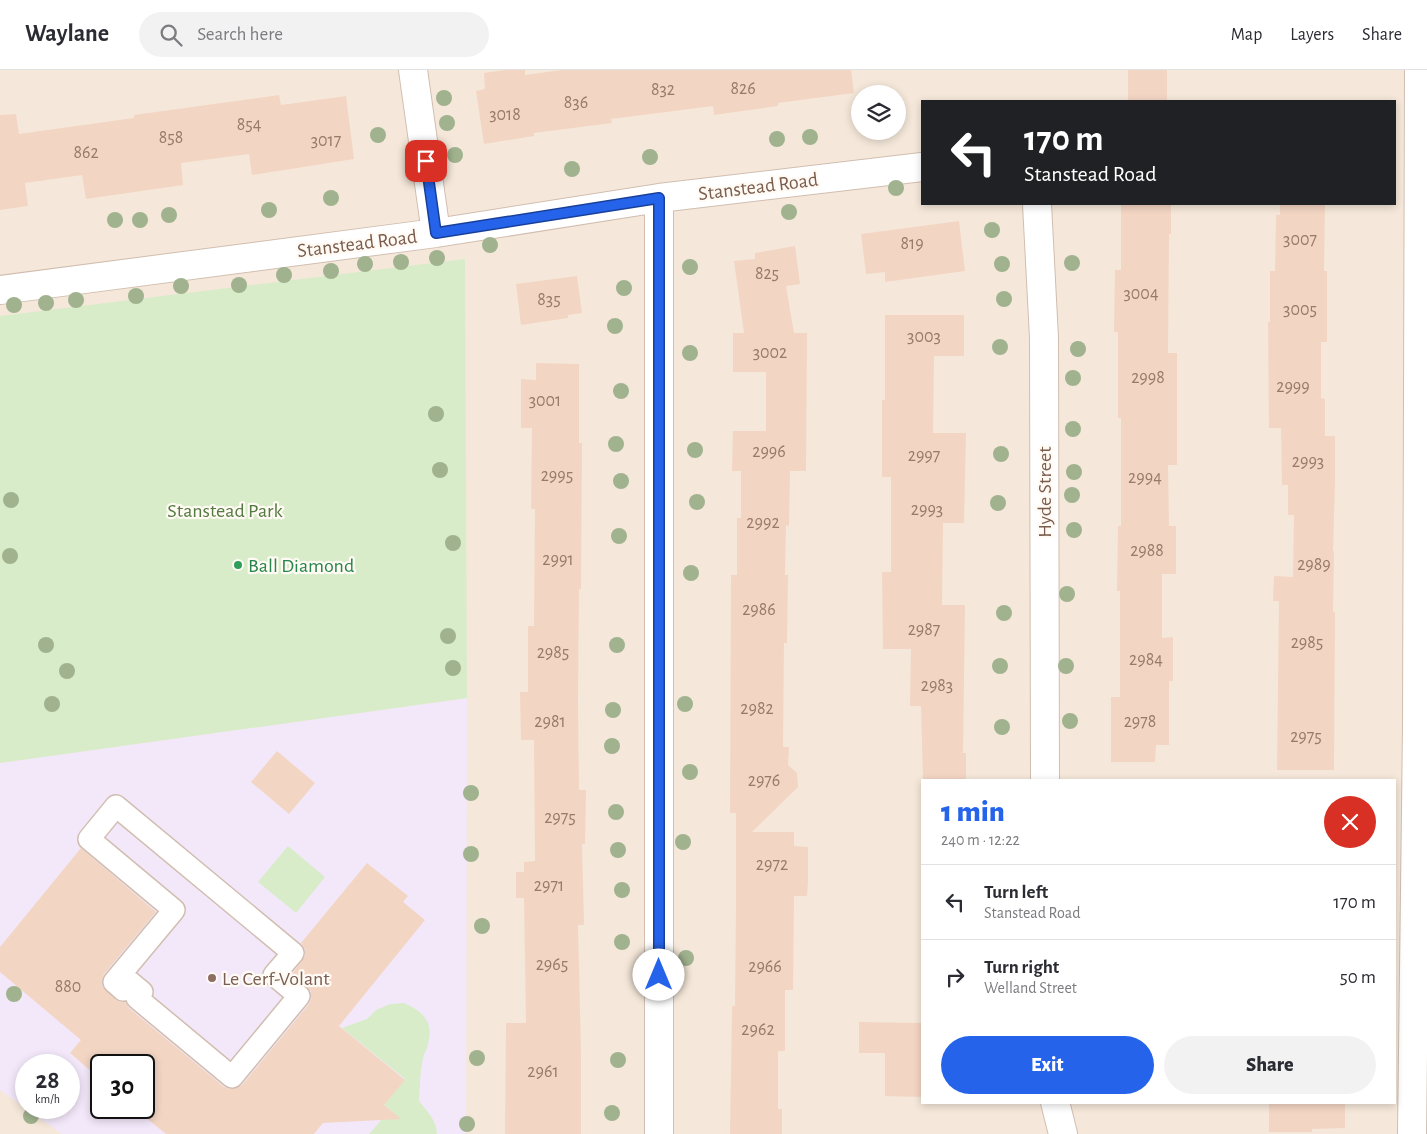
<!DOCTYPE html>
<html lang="en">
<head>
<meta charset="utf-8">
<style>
  :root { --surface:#fff; --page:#f2f2f3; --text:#2b2b33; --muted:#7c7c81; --line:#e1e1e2; --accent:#2563eb }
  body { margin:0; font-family:"Alegreya Sans",sans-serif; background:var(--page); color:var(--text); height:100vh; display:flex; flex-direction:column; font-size:19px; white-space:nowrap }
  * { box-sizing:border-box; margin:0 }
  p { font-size:16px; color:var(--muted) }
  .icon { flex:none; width:28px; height:28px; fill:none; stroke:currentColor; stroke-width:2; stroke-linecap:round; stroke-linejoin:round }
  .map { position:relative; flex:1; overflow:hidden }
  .sheet { position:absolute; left:921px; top:709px; width:475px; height:325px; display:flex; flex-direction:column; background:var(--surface); border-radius:0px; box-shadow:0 2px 8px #0003 }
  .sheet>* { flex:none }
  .banner { position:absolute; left:921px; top:30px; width:475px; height:105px; border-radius:0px; box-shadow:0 2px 8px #0003; background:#202124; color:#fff; overflow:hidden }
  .tools { position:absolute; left:851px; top:15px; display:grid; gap:10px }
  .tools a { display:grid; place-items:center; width:55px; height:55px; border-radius:50%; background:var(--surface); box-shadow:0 2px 8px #0003; font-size:25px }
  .speed { position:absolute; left:15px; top:984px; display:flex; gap:10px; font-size:25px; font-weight:700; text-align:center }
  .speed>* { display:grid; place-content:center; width:65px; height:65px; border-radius:50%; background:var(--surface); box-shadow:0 2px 8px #0003; line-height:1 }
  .speed small { font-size:12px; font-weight:400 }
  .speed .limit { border:2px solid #111; border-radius:8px; background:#fff; color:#111 }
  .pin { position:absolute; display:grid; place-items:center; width:42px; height:42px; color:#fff; margin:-21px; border-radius:10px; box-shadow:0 2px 8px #0006 }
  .me { position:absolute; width:55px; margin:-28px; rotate:0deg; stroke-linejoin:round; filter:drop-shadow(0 0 4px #0008) }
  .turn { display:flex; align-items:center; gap:18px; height:105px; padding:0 20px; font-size:22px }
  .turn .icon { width:65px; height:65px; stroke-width:2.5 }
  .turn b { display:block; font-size:35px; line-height:42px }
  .round { display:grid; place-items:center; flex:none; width:52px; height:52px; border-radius:26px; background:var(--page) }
  .overview { display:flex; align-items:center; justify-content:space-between; height:85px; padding:0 20px }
  h1 { font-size:30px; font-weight:800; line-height:38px; color:var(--accent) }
  .cta { display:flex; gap:10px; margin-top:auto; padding:10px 20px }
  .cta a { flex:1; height:58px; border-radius:30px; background:var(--accent); color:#fff; font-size:20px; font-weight:800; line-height:58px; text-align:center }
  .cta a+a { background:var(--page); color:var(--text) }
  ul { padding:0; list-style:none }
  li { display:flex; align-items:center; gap:15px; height:75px; padding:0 20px; border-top:1px solid var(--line) }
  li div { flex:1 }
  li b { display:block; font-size:19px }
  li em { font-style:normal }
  header { display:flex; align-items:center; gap:30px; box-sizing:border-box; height:70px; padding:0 25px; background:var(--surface); border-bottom:1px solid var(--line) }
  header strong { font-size:24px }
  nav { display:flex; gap:28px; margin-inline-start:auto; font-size:18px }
  .search { width:350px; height:45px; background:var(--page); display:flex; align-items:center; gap:12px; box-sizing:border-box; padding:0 18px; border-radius:28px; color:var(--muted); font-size:19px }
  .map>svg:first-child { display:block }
</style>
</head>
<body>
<header>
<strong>Waylane</strong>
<div class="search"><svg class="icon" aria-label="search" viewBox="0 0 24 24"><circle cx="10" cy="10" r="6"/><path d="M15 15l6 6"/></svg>Search here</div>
<nav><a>Map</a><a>Layers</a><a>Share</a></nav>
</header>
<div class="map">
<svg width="1427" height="1064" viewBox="0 0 1427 1064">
  <rect width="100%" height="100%" fill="#fdf6ec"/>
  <!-- residential -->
  <path fill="#f5e8da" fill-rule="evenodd" d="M0 0H1427V1064H0ZM860 24H898V61H860ZM922 31H1395V134H922ZM922 710H1395V1032H922ZM26 995H69V1038H26ZM101 995H144V1038H101Z"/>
  <!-- education -->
  <path fill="#f3e8fa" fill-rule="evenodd" d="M467 628 466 1064H62L0 1020V693ZM26 995H69V1038H26ZM101 995H144V1038H101Z"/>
  <!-- green -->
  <path fill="#d8ecc9" d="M465 189 467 628 0 693V246Z
    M288 776 325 807 296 843 258 812Z
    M404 933C423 942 434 951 428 974 428 978 425 981 424 985 420 997 420 1017 419 1031 427 1041 437 1051 437 1064H369L390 1040 384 1035 405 1009 342 958 367 949 376 940 390 934Z"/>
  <!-- building -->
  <path fill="#f3d5c3" d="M505 0H525V5L562 0H851L854 23 778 33V36L714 45 713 36 611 49 612 53 534 63V66L484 74 476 21 485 19 484 3Z
    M1128 0H1167V31H1128Z
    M279 25 281 35 346 26 354 89 252 105 249 84 181 93 183 115 86 129 82 105 25 113 28 136 0 140V45L16 44 19 64 134 48V45Z
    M1121 134H1171V164H1169L1168 283H1177V395H1168L1169 456H1176V504H1162V568L1173 567V611H1169V675H1156L1155 692H1111V627H1120V521H1117L1118 456H1121V348H1118V262H1114L1115 200H1121Z
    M1280 134H1325L1324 201H1327V272H1321V328L1325 329V366H1335V412L1333 481H1334L1333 542H1335L1334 700H1277L1279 531H1273L1274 506 1293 507 1294 445H1288V415H1282L1281 358H1269L1268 252H1270V201H1275L1276 145H1280Z
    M959 151 965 201 885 212V202L866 204 861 164Z
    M795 176 800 214 786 216 794 263H807L806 401H790L789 456 786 455 785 505H788L787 573H784L783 677H789L788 695 797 703 798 717 752 762H794V776L808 777V812L807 826H794L793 920H785V981H778V1039H782V1064H730L732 936H735L736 834V743H730L731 505H737V448H741V401H732L733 361H766V302H733V263H744L734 191 755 189V183Z
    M577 206 582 243 568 245V248L521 255 516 214Z
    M885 245H964V286H934L933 363H966L964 453H943L942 535H965L963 683H966V710H923L921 636H910L911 579H883L882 502H891V407H882V330H885Z
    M536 293 579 294V373H582L581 519H579L578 631 579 720H586L585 774H582L584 855H578L581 982V1064H505L506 953H526L524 828H516V802H524V792L535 791 534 670H521L520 622H528V556H534L535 439H531L532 358H521V309L536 310Z
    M277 681 315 713 289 744 251 712Z
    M81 778 156 842 104 904 102 910V916L115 929 120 932H125L129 938 224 1017 230 1019 237 1018 242 1015 309 934 311 928V921L292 904 305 886V879L301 873 367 793 408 826 403 832 425 850 339 956 405 1010 384 1035 401 1049 323 1053 314 1064H166L134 1038H144V995H101V1010L70 983 81 970 0 902V877Z
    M859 952 922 953V1027L885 1026V983H859Z
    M1269 1032H1345V1058L1312 1059V1062H1269Z"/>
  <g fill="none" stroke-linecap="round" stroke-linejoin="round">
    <defs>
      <path id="pedestrian" d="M116 736 293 883 274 905 299 926 232 1007 137 928 142 922 130 912 123 920 114 912 174 840 89 769Z"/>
      <path id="minor" d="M413 0 436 163
        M659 128V1064
        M1037 134 1044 268 1045 710
        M0 220 436 163 659 128 922 97
        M1055 1032 1063 1064"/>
      <path id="tertiary" d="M1412 1064 1417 657 1419 0"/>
    </defs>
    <!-- pedestrian casing -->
    <use href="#pedestrian" stroke="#d1beb0" stroke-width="24"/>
    <!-- minor casing -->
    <use href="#minor" stroke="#d1beb0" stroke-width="30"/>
    <!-- tertiary casing -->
    <use href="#tertiary" stroke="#d1beb0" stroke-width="30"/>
    <!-- pedestrian -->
    <use href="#pedestrian" stroke="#fff" stroke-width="21"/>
    <!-- minor -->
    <use href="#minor" stroke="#fff" stroke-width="28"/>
    <!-- tertiary -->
    <use href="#tertiary" stroke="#fff" stroke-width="28"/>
  </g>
  <!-- trees -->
  <g fill="#a0b28e">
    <circle cx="444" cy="28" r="8"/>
    <circle cx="447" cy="53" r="8"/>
    <circle cx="378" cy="65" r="8"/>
    <circle cx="810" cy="67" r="8"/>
    <circle cx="777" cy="69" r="8"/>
    <circle cx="455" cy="85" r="8"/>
    <circle cx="650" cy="87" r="8"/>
    <circle cx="572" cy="99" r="8"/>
    <circle cx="896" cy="118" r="8"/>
    <circle cx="331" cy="128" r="8"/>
    <circle cx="269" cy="140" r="8"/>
    <circle cx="789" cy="142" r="8"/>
    <circle cx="169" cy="145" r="8"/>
    <circle cx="115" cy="150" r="8"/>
    <circle cx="140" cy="150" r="8"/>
    <circle cx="992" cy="160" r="8"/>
    <circle cx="490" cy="175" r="8"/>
    <circle cx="437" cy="188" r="8"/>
    <circle cx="401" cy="192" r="8"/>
    <circle cx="1072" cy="193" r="8"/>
    <circle cx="365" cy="194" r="8"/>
    <circle cx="1002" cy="194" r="8"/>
    <circle cx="690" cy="197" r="8"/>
    <circle cx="331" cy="201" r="8"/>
    <circle cx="284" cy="205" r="8"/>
    <circle cx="239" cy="215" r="8"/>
    <circle cx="181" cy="216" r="8"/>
    <circle cx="624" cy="218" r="8"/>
    <circle cx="136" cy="226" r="8"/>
    <circle cx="1004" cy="229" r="8"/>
    <circle cx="76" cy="230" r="8"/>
    <circle cx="46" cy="233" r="8"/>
    <circle cx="14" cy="235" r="8"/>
    <circle cx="615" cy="256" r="8"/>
    <circle cx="1000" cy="277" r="8"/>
    <circle cx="1078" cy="279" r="8"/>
    <circle cx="690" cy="283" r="8"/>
    <circle cx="1073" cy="308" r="8"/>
    <circle cx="621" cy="321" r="8"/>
    <circle cx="436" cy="344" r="8"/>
    <circle cx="1073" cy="359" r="8"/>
    <circle cx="616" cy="374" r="8"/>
    <circle cx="695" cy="380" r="8"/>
    <circle cx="1001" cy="384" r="8"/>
    <circle cx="440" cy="400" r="8"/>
    <circle cx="1074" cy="402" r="8"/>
    <circle cx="621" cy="411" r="8"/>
    <circle cx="1072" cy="425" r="8"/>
    <circle cx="11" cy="430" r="8"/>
    <circle cx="697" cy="432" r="8"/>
    <circle cx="998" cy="433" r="8"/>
    <circle cx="1074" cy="460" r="8"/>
    <circle cx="619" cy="466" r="8"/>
    <circle cx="453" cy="473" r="8"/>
    <circle cx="10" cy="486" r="8"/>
    <circle cx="691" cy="503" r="8"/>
    <circle cx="1067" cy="524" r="8"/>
    <circle cx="1004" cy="543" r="8"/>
    <circle cx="448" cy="566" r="8"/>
    <circle cx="46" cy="575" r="8"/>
    <circle cx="617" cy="575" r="8"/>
    <circle cx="1000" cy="596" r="8"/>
    <circle cx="1066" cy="596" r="8"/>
    <circle cx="453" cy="598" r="8"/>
    <circle cx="67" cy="601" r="8"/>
    <circle cx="52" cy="634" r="8"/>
    <circle cx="685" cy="634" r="8"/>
    <circle cx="613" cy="640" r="8"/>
    <circle cx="1070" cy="651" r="8"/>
    <circle cx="1002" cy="657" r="8"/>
    <circle cx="612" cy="676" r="8"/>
    <circle cx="690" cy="702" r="8"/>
    <circle cx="471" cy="723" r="8"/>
    <circle cx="616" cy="742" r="8"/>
    <circle cx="683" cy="772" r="8"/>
    <circle cx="618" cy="780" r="8"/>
    <circle cx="471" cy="784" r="8"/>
    <circle cx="622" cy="820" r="8"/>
    <circle cx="482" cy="856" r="8"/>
    <circle cx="622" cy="872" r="8"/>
    <circle cx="686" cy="888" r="8"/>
    <circle cx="14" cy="924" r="8"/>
    <circle cx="477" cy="988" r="8"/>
    <circle cx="618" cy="990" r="8"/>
    <circle cx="612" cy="1043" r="8"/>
    <circle cx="31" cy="1046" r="8"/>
    <circle cx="467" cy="1054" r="8"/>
  </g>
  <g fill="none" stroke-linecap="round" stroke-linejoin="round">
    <defs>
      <path id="route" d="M426 91 436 163 659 128V905"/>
    </defs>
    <!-- route casing -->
    <use href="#route" stroke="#184099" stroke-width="12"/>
    <!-- route -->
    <use href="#route" stroke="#2563eb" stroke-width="9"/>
  </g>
  <!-- markers -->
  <circle fill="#2e9e5b" stroke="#fffaf3" stroke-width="2" cx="238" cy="495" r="5"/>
  <circle fill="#8d6e63" stroke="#fffaf3" stroke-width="2" cx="212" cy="908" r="5"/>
  <g text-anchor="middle" stroke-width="4.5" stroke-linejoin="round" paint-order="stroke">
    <!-- number labels -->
    <g font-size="18" fill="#987a6a">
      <text x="743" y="24">826</text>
      <text x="663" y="25">832</text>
      <text x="576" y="38">836</text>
      <text x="505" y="50">3018</text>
      <text x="249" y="60">854</text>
      <text x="171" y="73">858</text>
      <text x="326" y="76">3017</text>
      <text x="86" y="88">862</text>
      <text x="1300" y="175">3007</text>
      <text x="912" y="179">819</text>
      <text x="767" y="209">825</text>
      <text x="1141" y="229">3004</text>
      <text x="549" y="235">835</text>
      <text x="1300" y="245">3005</text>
      <text x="924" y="272">3003</text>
      <text x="770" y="288">3002</text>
      <text x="1148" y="313">2998</text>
      <text x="1293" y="322">2999</text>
      <text x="545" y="336">3001</text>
      <text x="769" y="387">2996</text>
      <text x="924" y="391">2997</text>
      <text x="1308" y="397">2993</text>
      <text x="557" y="411">2995</text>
      <text x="1145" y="413">2994</text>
      <text x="927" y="445">2993</text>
      <text x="763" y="458">2992</text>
      <text x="1147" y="486">2988</text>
      <text x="558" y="495">2991</text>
      <text x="1314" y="500">2989</text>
      <text x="759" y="545">2986</text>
      <text x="924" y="565">2987</text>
      <text x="1307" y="578">2985</text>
      <text x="553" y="588">2985</text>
      <text x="1146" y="595">2984</text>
      <text x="937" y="621">2983</text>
      <text x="757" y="644">2982</text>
      <text x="550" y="657">2981</text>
      <text x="1140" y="657">2978</text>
      <text x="1306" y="672">2975</text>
      <text x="764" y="716">2976</text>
      <text x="560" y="753">2975</text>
      <text x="772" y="800">2972</text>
      <text x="549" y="821">2971</text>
      <text x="552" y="900">2965</text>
      <text x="765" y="902">2966</text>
      <text x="68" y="922">880</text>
      <text x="758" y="965">2962</text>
      <text x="543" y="1007">2961</text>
    </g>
    <!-- street labels -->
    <g font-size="20" fill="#7a5c4d" stroke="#fffaf3">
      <text transform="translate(758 116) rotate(-7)" y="7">Stanstead Road</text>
      <text transform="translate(357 173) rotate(-7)" y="7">Stanstead Road</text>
      <text transform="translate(1044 422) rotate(-90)" y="7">Hyde Street</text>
    </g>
    <!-- park labels -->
    <g font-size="20" fill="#537a41" stroke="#fffaf3">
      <text x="225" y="447">Stanstead Park</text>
    </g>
    <!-- leisure labels -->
    <g font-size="20" fill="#27864d" stroke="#fffaf3" text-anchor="start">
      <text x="248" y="502">Ball Diamond</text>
    </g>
    <!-- education labels -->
    <g font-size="20" fill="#785e54" stroke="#fffaf3" text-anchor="start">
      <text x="222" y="915">Le Cerf-Volant</text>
    </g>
  </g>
</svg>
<div class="tools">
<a><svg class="icon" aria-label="layers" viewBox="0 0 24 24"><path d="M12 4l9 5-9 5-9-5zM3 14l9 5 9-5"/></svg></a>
</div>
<div class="speed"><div>28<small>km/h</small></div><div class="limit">30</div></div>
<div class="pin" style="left:426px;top:91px;background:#d93025"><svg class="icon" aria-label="arrive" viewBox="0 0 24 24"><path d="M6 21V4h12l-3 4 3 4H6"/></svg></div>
<svg class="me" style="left:659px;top:905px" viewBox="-20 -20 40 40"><circle r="19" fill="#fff"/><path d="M0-13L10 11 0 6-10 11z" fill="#2563eb"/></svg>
<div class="banner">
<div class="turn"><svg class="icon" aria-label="left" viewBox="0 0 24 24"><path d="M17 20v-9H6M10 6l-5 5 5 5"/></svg><div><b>170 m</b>Stanstead Road</div></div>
</div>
<section class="sheet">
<div class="overview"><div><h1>1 min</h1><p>240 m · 12:22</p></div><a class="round" style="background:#d93025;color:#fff"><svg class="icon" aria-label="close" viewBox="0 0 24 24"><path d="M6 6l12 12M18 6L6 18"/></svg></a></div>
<ul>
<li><svg class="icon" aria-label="left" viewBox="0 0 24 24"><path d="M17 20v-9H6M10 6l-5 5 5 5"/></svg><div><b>Turn left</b><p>Stanstead Road</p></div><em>170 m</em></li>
<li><svg class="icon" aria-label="right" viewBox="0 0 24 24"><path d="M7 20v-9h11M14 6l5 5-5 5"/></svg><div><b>Turn right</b><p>Welland Street</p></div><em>50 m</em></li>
</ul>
<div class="cta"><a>Exit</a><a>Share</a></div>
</section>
</div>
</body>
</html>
